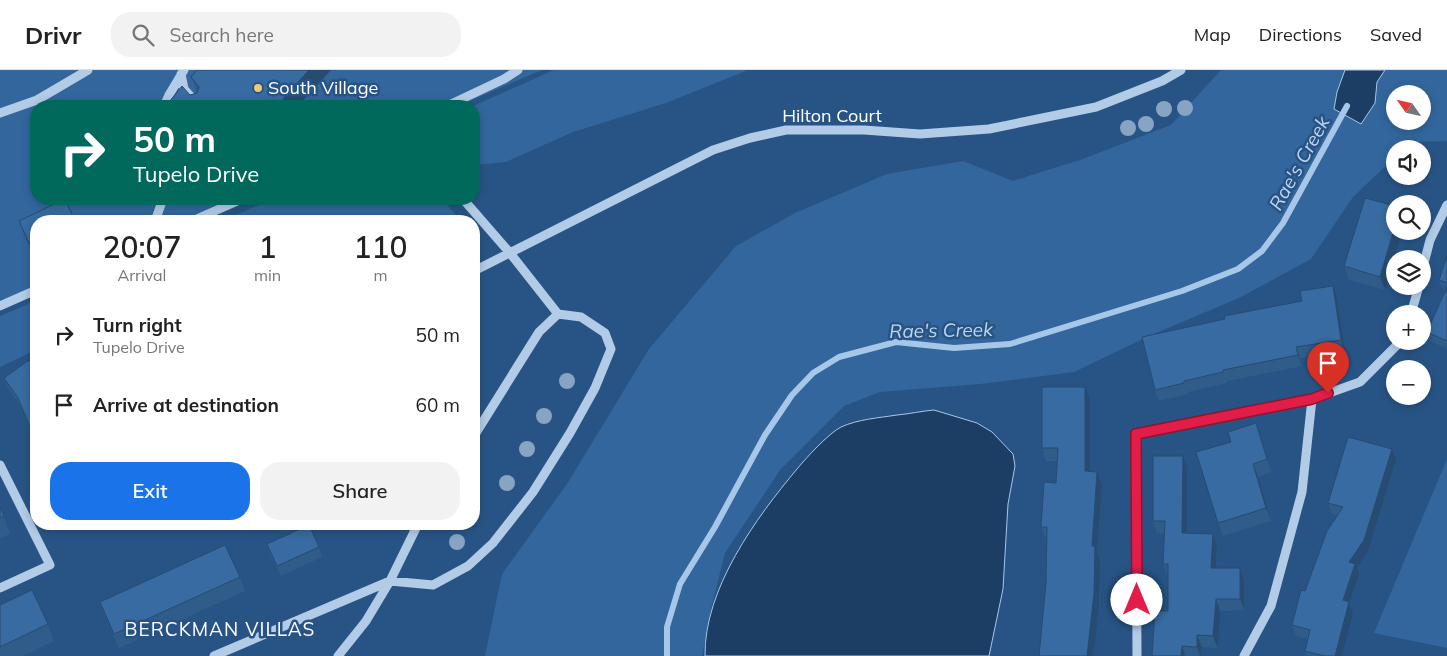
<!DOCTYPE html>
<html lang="en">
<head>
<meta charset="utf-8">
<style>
  :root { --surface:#fff; --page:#f2f2f2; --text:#222; --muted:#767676; --line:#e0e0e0; --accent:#1a73e8 }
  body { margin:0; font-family:Mulish,sans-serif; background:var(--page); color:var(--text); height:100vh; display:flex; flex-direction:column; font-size:19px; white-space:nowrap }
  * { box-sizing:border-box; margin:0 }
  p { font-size:16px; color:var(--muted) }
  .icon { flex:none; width:28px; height:28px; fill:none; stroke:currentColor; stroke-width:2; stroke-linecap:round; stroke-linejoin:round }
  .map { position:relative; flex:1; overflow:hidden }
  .sheet { position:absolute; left:30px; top:145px; width:450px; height:315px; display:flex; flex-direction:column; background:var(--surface); border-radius:20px; box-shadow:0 2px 8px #0003 }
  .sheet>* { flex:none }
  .guide { position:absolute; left:30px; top:30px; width:450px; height:105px; border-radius:20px; box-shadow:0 2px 8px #0003; background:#00695c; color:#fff; overflow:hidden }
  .needle { width:32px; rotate:304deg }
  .controls { position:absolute; left:1386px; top:15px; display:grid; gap:10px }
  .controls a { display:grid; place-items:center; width:45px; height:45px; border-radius:50%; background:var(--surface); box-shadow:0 2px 8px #0003; font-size:25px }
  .pin { position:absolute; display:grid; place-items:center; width:42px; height:42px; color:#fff; margin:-51px -21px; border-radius:50% 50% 50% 0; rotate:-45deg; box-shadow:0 0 5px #0007 }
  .pin .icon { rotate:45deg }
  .me { position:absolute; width:55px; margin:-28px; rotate:0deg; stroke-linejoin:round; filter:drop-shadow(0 0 4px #0008) }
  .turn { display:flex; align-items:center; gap:18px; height:105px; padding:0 20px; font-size:22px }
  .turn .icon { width:65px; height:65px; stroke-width:2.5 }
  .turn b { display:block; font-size:35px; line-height:42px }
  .eta { display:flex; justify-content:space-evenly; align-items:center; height:85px; text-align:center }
  .eta b { font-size:30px; font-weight:600; line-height:35px }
  .button { display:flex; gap:10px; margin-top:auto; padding:10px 20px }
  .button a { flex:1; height:58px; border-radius:20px; background:var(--accent); color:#fff; font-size:20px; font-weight:600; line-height:58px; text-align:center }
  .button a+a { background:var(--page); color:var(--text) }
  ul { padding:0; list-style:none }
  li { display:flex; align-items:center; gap:15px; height:70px; padding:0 20px }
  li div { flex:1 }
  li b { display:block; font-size:19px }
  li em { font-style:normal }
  header { display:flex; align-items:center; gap:30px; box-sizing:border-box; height:70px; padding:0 25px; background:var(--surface); border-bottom:1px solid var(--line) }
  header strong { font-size:24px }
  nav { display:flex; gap:28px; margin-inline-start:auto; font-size:18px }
  .search { width:350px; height:45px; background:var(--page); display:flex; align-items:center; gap:12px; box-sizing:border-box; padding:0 18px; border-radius:20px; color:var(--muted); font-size:19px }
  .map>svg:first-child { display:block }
</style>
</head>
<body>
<header>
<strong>Drivr</strong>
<div class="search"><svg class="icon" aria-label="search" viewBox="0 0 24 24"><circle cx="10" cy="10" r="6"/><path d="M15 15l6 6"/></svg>Search here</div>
<nav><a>Map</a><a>Directions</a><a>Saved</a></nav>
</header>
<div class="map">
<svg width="1447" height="586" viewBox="0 0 1447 586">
  <rect width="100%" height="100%" fill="#285485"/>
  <!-- green -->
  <path fill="#32669c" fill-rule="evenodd" d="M0 0H542L458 36H36V129H242L190 151H36V217L0 233Z
    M554 0H748L666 33 573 62 506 92 474 95 473 36Z
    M1221 0H1447V71L1410 72 1403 79H1395V87L1353 127 1311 189 1239 228 1149 266 1074 302 980 314 880 322 844 336 780 400 725 483 710 543 702 586H485L502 504 567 414 649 279 736 176 795 143 887 104 963 91 1013 111 1080 90 1171 55ZM1395 24H1422V51H1395Z
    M272 129H441L462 151H222Z
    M36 231V280L0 297V246Z
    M1447 389V578L1374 563Z"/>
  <!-- water -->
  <path fill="#1c3e65" stroke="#a7c7e8" d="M1345 0H1385L1377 12 1375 33 1361 54 1334 39 1337 22Z
    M934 340 977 353 992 362 1013 384 1015 396 1008 434 1003 519 989 586H705C704 519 756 448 797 399 807 387 828 364 841 357 859 349 878 348 897 345 909 344 922 341 934 340Z"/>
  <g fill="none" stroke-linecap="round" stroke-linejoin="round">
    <!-- stream -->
    <path stroke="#a7c7e8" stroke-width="6" d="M667 586V557L680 514 715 457 765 365 792 325 813 303 839 287 896 272 954 278 1010 274 1182 221 1238 199 1262 181 1283 153 1347 36"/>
    <!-- minor -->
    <path stroke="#b2cce7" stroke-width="9" d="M181 4 184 19 199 36
      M164 36 169 25 184 0
      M447 36 504 9 518 0
      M0 43 37 30 88 0
      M463 129 510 183 558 244 539 262 474 366
      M155 151 163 129
      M192 151 242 129
      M474 201 713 80 750 68 786 60H864L920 64 989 59 1096 37 1162 11 1181 0
      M1422 201 1430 170 1447 135
      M0 236 36 220
      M1411 244 1419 216
      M0 395 50 495 0 518
      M214 586 390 511 433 515 468 496 493 473 533 422 570 363 595 318 611 279 605 263 581 247 558 244
      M338 586 366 551 390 511 418 454
      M1137 586 1136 364 1312 329 1360 312 1397 275 1399 271
      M1244 586 1271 536 1302 422 1312 329"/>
  </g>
  <!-- trees -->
  <g fill="#87a4c3">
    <circle cx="1185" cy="38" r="8"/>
    <circle cx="1164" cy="39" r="8"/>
    <circle cx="1146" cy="54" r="8"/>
    <circle cx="1128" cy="58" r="8"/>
    <circle cx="567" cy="311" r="8"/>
    <circle cx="544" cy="346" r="8"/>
    <circle cx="527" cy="379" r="8"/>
    <circle cx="507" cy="413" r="8"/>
    <circle cx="457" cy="472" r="8"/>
  </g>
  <!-- wall -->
  <path fill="#305c8a" d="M197 0H331L298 36H170L169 32 197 23 191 7Z
    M19 151H36V189L35 190 25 167Z
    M1395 161H1402L1385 220 1349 210 1344 196Z
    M1447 186V279L1430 271 1427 262 1445 220 1442 219 1439 210Z
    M1333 216 1337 227 1345 281 1300 288 1302 296 1227 311V313L1188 322V324L1159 331 1155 320 1302 231Z
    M36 301V372L21 337 7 316 4 308Z
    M1090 330V401L1102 415 1097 483 1100 489 1099 537 1046 513 1047 470 1041 457 1056 413 1057 391 1046 392 1042 378Z
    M1256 353 1272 402 1258 407 1271 451 1223 466 1218 453 1231 372Z
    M1392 379 1396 390 1368 481 1357 498 1359 505 1349 533 1353 543 1342 586H1307L1305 581 1308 569 1296 566 1292 555 1305 521 1338 445 1332 444 1328 433Z
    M1187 398V463L1213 464 1217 476 1216 498H1240L1244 510V540L1220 541 1218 578 1202 577 1201 586H1152L1168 541V506L1163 494 1165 463H1157L1153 451Z
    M0 437 10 464 0 468Z
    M267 474 319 477 322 487 281 506 270 484Z
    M240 507 245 521 119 578 105 546 100 532Z
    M0 535 48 554 54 571 23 586H0Z"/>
  <!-- shaded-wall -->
  <path fill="#274b71" d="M309 0H331L298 36H277Z
    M1395 156V161H1402L1385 220 1380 207Z
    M1333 216 1337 227 1345 281 1341 270Z
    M1296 277 1300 288 1302 296 1298 285Z
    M1085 317 1090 330V414L1085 401Z
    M1256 353 1260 366 1272 402 1267 389Z
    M1392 379 1396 390 1368 481 1357 498 1359 505 1349 533 1353 543 1342 586H1335L1343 530 1349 492Z
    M1183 386 1187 398V474L1182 463Z
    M1253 394 1258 407 1271 451 1266 438Z
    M1097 402 1102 415 1097 483 1100 489 1099 537 1093 586H1087L1092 476Z
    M1213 464 1217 476 1215 510 1211 498Z
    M1240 498 1244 510V540L1240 529Z
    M1216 529 1220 541 1218 578 1213 566Z
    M1197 565 1202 577 1201 586H1200L1197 577Z
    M1182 576 1185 586H1181Z"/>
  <!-- building -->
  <path fill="#386ba1" stroke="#274b71" d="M197 0H309L277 36H173L169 32 182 16 190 25 197 23 199 17 191 7Z
    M1365 128 1395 136V156L1380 207 1344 196Z
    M65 129 75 151H36V170L29 173 19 151Z
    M1447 186V213L1439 210Z
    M1333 216 1341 270 1296 277 1298 285 1223 300V302L1184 311V313L1155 320 1142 267 1225 249 1224 246 1302 231 1300 221Z
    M1447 217V271L1427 262Z
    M29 290 36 301V371L18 328 4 308Z
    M1042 317H1085V401L1097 402 1092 476H1095L1094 524 1087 586H1091H1039L1046 513 1047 457H1041L1044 412 1056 413 1058 378H1042Z
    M1256 353 1267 389 1253 394 1266 438 1218 453 1196 382 1231 372 1228 362Z
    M1348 367 1392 379 1364 470 1349 492 1355 494 1343 530 1349 532 1335 586H1325L1305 581 1310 560 1292 555 1301 520 1305 521 1327 461 1343 437 1328 433Z
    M1153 386H1183L1182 463 1213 464 1211 498H1240V529H1216L1213 566 1197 565V577L1182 576 1181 586H1152L1155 541H1168V494H1163L1165 451H1153Z
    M0 437 4 446 0 448Z
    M309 455 319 477 277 496 267 474Z
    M225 475 240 507 114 564 100 532Z
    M32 520 48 554 0 577V535Z"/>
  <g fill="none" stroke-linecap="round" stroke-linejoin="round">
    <defs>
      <path id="route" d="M1137 530 1136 364 1312 329 1328 323"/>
    </defs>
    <!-- route casing -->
    <use href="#route" stroke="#92132f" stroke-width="12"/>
    <!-- route -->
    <use href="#route" stroke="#e11d48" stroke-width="9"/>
  </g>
  <!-- markers -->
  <circle fill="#efc878" stroke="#285485" stroke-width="2" cx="258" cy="18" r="5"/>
  <g text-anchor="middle" stroke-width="5" stroke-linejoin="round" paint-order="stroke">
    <!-- poi labels -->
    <g font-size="18" fill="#fff" stroke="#285485" text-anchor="start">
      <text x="268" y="24">South Village</text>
    </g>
    <!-- street labels -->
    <g font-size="18" fill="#fff" stroke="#285485">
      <text x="832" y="52">Hilton Court</text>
    </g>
    <!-- water labels -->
    <g font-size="19" font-style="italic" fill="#bed6ef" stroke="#285485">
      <text transform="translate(1299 93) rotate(-61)" y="7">Rae's Creek</text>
      <text transform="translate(941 260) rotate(-1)" y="7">Rae's Creek</text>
    </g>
    <!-- neighbourhood labels -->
    <g font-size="19" letter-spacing="1" fill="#fff" stroke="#285485">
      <text x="220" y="566">BERCKMAN VILLAS</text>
    </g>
  </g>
</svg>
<div class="controls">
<a><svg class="needle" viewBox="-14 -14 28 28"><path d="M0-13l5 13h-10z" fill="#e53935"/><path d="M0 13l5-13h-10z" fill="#767676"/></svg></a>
<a><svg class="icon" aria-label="sound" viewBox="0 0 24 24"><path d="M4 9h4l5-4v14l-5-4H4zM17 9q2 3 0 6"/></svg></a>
<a><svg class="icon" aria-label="search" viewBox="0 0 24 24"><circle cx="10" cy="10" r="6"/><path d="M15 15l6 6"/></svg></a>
<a><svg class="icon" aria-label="layers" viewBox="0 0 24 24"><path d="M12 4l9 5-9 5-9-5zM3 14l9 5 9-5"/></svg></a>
<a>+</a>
<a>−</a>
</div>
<div class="pin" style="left:1328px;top:323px;background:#d93025"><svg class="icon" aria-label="arrive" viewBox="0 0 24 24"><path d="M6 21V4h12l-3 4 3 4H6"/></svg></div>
<svg class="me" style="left:1137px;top:530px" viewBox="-20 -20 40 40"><circle r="19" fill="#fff"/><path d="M0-13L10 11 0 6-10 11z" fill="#e11d48"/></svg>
<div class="guide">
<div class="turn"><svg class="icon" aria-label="right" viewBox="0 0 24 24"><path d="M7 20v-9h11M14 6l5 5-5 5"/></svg><div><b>50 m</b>Tupelo Drive</div></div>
</div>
<section class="sheet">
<div class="eta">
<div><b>20:07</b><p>Arrival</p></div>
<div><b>1</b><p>min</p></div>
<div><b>110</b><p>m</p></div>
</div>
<ul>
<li><svg class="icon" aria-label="right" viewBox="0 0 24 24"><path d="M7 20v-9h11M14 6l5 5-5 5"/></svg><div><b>Turn right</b><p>Tupelo Drive</p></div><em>50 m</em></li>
<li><svg class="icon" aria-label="arrive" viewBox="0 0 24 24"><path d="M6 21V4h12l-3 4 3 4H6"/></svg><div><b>Arrive at destination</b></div><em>60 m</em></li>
</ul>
<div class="button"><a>Exit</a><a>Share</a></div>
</section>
</div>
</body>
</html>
